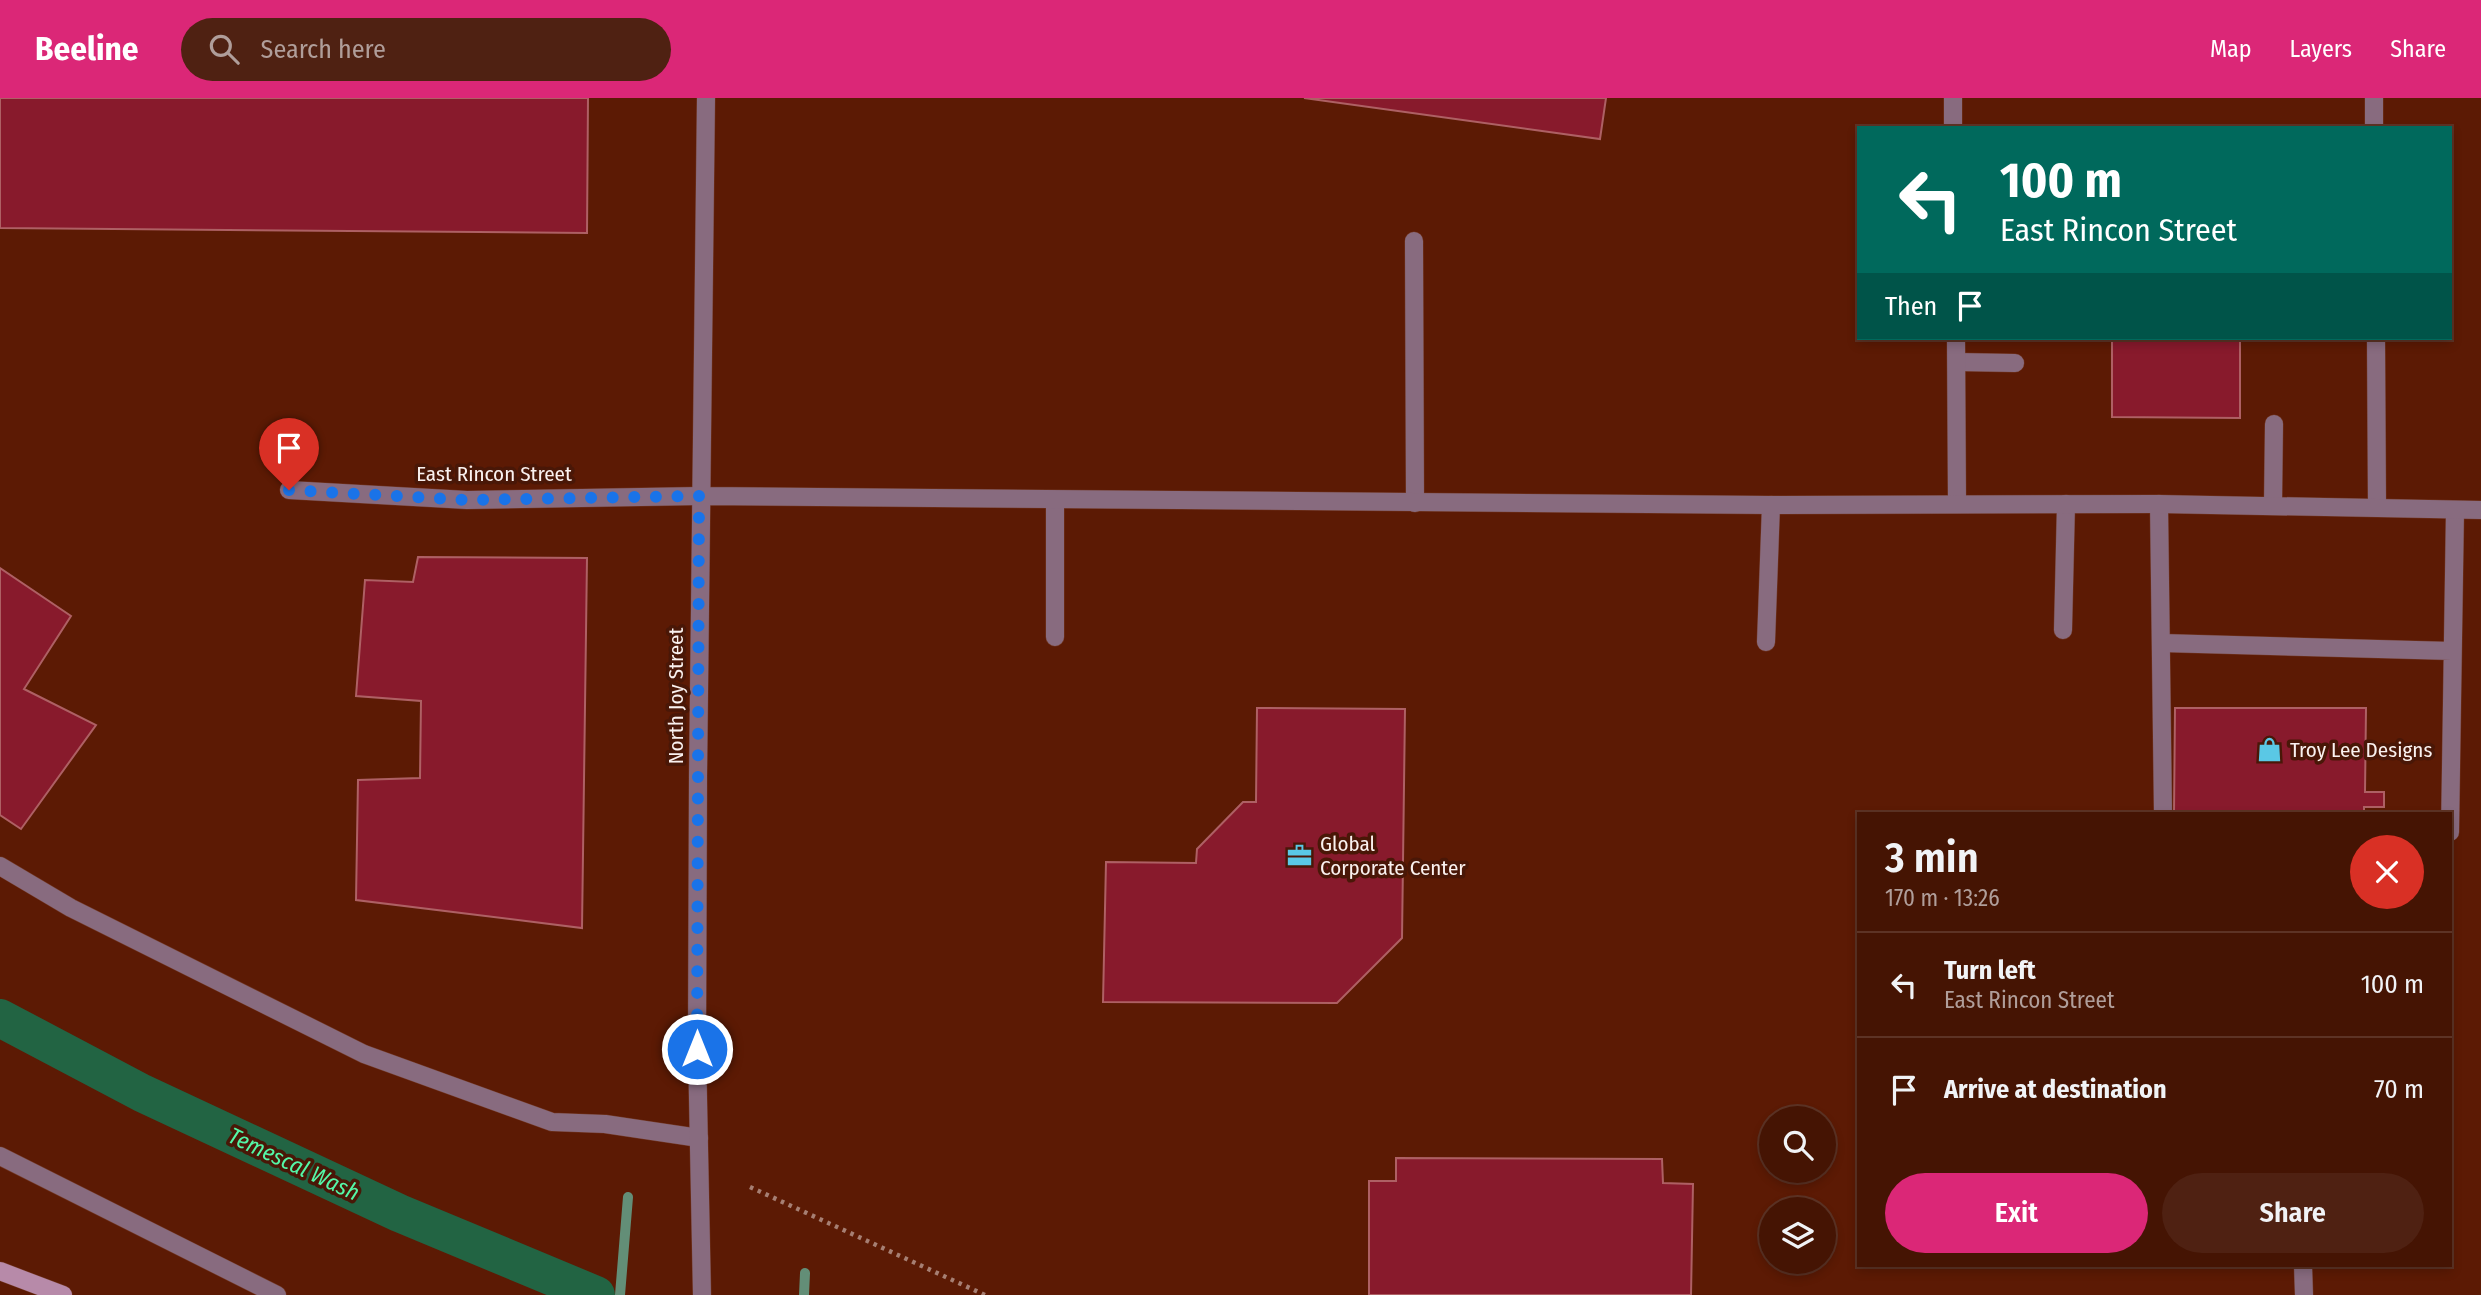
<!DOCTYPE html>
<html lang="en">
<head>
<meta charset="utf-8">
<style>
  :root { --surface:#451403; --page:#4f2112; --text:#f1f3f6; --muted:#b09e9a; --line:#5d3325; --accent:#db2777 }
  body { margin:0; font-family:"Fira Sans Condensed",sans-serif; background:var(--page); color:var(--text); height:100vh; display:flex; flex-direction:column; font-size:26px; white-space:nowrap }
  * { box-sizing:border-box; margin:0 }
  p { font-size:23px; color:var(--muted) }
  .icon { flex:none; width:38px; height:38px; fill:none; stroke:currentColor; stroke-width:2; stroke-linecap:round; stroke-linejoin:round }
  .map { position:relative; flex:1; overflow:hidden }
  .details { position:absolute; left:1857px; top:714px; width:595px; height:455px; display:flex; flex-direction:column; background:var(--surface); border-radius:0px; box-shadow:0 4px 10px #0003,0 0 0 2px var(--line) }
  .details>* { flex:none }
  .banner { position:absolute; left:1857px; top:28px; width:595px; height:214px; border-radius:0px; box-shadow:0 4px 10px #0003,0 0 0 2px var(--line); background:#00695c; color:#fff; overflow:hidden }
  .tools { position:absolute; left:1759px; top:1008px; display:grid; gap:14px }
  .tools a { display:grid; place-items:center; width:77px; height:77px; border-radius:50%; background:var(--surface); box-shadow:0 4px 10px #0003,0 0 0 2px var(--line); font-size:35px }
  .pin { position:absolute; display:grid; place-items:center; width:60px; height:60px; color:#fff; margin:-72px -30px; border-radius:50% 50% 50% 0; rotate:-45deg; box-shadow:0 0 7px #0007 }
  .pin .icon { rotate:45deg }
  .me { position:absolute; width:77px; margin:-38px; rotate:0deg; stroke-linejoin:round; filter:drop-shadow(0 0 5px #0008) }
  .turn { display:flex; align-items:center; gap:24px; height:147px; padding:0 28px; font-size:32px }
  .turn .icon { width:91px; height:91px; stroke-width:2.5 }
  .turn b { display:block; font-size:49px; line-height:60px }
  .then { display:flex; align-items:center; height:66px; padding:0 28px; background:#0003; gap:14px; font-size:26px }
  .round { display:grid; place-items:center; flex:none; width:74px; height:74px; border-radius:37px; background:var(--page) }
  .headline { display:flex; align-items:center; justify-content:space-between; height:119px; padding:0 28px }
  h1 { font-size:42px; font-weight:600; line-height:52px }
  .cta { display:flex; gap:14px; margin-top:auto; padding:14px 28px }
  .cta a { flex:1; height:80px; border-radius:42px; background:var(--accent); color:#fff; font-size:28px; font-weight:600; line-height:80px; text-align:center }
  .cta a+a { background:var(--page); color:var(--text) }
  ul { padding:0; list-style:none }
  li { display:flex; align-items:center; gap:21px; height:105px; padding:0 28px; border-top:2px solid var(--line) }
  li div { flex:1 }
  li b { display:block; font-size:26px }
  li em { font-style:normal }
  header { display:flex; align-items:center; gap:42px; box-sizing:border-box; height:98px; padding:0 35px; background:var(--accent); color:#fff }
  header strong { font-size:33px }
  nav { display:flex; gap:38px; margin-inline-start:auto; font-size:24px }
  .search { width:490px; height:63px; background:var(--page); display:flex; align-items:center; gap:18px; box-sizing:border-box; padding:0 24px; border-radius:38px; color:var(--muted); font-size:26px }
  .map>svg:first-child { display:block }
</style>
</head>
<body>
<header>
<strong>Beeline</strong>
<div class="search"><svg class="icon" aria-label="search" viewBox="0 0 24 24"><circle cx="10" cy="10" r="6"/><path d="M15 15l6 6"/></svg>Search here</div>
<nav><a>Map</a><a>Layers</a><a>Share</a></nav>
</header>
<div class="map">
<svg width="2481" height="1197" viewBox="0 0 2481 1197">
  <rect width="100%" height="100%" fill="#5c1a04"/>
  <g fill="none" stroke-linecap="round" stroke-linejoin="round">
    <!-- stream -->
    <path stroke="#638e77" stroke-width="10" d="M620 1197 628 1099
      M804 1197 805 1175"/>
    <!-- canal -->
    <path stroke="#226443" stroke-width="38" d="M0 920 142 995 399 1115 596 1197"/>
  </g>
  <!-- building -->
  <path fill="#881a2c" stroke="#ae6064" stroke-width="2" d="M0 0H588L587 135 0 130Z
    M1304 0H1606L1600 41Z
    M2112 240H2240V320L2112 319Z
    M418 459 587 460 582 830 356 802 358 682 420 680 421 603 356 598 365 482 413 484Z
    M0 470 71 518 24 591 96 627 21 731 0 717Z
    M1257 610 1405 611 1402 840 1337 905 1103 904 1106 764 1196 765 1197 751 1243 704H1256Z
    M2175 610H2366L2365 694H2384V709H2364V716H2174Z
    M1396 1060 1662 1061 1663 1085 1693 1086 1691 1197H1369V1083H1396Z"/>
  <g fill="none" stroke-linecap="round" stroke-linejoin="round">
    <defs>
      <path id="service" d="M2374 0V30
        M1414 143 1415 405
        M2376 240 2377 409
        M1957 264 2015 265
        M2159 406 2163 716
        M2273 407 2274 326
        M2063 532 2066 406
        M1055 539V402
        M1766 544 1771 407
        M2162 545 2452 553
        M2450 734 2455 412
        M0 768 71 810 364 956 552 1024 605 1026 699 1040
        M0 1058 277 1197
        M2303 1167 2304 1197"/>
      <path id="minor" d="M1953 0V30
        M1956 240 1957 406
        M289 392 467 402 700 398"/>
      <path id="tertiary" d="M700 398 1771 407 2159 406 2481 412
        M702 1197 697 951 698 679 706 0"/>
      <path id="secondary" d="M0 1173 63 1197"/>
    </defs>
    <!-- service casing -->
    <use href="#service" stroke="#723825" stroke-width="19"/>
    <!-- minor casing -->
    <use href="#minor" stroke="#723825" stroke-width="19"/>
    <!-- tertiary casing -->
    <use href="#tertiary" stroke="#723825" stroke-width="19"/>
    <!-- secondary casing -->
    <use href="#secondary" stroke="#723825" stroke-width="19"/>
    <!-- path -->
    <path stroke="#a67f73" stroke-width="4.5" stroke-dasharray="3.5 5" stroke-linecap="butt" d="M750 1089 985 1197"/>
    <!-- service -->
    <use href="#service" stroke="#886b7f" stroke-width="18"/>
    <!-- minor -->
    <use href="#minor" stroke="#886b7f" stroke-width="18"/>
    <!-- tertiary -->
    <use href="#tertiary" stroke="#886b7f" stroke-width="18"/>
    <!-- secondary -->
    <use href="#secondary" stroke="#b78aa9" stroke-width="18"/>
  </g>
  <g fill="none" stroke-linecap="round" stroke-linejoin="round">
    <!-- route -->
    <path stroke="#1a73e8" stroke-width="12" stroke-dasharray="0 21.6" d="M289 392 467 402 699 398 697 951"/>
  </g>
  <!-- icons -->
  <defs>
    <symbol id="shop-bare" viewBox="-9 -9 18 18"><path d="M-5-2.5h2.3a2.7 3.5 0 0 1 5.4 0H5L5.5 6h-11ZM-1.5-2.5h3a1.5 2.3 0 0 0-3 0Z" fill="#5ac8e5" stroke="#491707" stroke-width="2.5" paint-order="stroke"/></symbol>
    <symbol id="office-bare" viewBox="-9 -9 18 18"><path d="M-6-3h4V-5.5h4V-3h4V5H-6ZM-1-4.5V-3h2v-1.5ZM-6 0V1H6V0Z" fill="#5ac8e5" stroke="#491707" stroke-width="2.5" paint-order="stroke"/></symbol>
  </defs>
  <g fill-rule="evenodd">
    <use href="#shop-bare" x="2252" y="634" width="35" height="35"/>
    <use href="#office-bare" x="1282" y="740" width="35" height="35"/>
  </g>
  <g text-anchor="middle" stroke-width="7" stroke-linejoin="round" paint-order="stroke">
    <!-- street labels -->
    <g font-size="21" fill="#faf1ef" stroke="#491707">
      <text x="494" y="383">East Rincon Street</text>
      <text transform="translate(676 598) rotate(-90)" y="7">North Joy Street</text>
    </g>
    <!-- poi labels -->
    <g font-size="21" fill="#faf1ef" stroke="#491707" text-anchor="start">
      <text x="2290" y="659">Troy Lee Designs</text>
      <text x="1320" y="753">Global<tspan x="1320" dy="24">Corporate Center</tspan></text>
    </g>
    <!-- water labels -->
    <g font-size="23" font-style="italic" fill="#54f6a7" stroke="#491707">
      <text transform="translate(294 1066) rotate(25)" y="8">Temescal Wash</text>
    </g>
  </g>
</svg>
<div class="tools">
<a><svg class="icon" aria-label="search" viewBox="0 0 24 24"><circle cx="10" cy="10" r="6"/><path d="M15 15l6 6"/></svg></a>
<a><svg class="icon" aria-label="layers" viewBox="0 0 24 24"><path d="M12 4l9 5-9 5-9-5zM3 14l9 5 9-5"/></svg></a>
</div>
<div class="pin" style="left:289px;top:392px;background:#d93025"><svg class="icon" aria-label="arrive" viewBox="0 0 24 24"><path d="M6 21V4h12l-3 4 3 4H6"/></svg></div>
<svg class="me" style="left:697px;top:951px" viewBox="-20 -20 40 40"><circle r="17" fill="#1a73e8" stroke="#fff" stroke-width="3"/><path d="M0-11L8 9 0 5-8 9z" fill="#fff"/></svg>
<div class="banner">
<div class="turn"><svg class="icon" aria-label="left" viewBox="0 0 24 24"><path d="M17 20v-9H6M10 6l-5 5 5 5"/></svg><div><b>100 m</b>East Rincon Street</div></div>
<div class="then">Then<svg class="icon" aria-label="arrive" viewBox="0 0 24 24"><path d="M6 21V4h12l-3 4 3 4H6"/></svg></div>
</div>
<section class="details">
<div class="headline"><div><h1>3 min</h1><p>170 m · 13:26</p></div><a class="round" style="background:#d93025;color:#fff"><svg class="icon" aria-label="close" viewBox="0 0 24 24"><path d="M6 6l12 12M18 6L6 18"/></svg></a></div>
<ul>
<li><svg class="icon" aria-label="left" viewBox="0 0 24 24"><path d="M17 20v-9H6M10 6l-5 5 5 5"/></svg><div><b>Turn left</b><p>East Rincon Street</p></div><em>100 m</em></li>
<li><svg class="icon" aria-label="arrive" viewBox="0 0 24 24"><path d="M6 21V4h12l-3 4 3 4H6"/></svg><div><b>Arrive at destination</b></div><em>70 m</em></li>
</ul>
<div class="cta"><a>Exit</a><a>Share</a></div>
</section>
</div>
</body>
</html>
